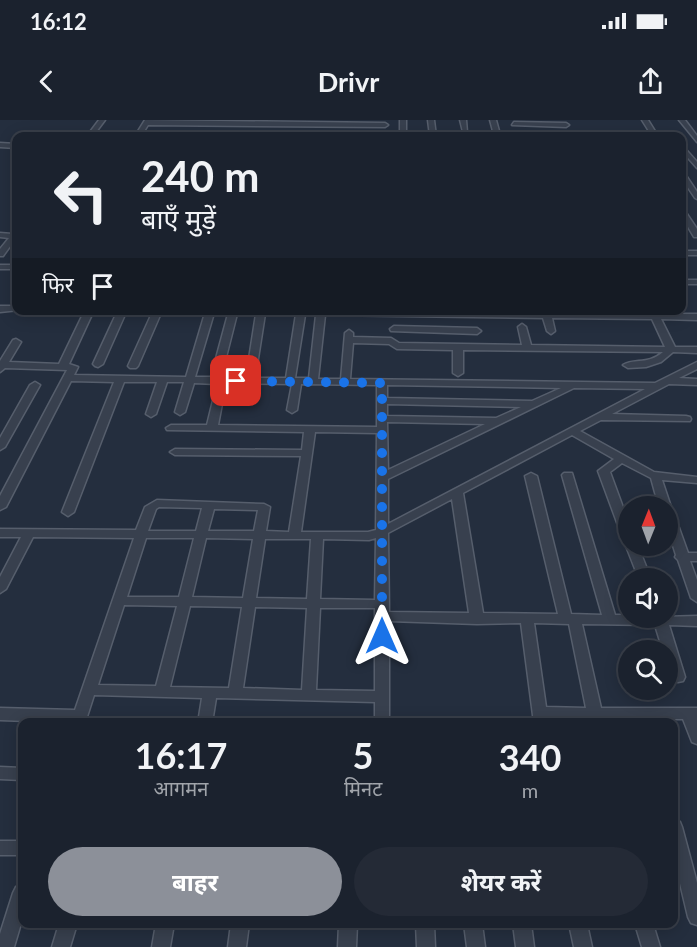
<!DOCTYPE html>
<html lang="hi">
<head>
<meta charset="utf-8">
<style>
  :root { --surface:#1b222e; --page:#242a36; --text:#f1f3f6; --muted:#a0a4aa; --line:#393f4a; --accent:#8c9099 }
  body { margin:0; font-family:Lato,"Noto Sans Devanagari",sans-serif; background:var(--page); color:var(--text); height:100vh; display:flex; flex-direction:column; font-size:22px; white-space:nowrap }
  * { box-sizing:border-box; margin:0 }
  p { font-size:20px; color:var(--muted) }
  .icon { flex:none; width:33px; height:33px; fill:none; stroke:currentColor; stroke-width:2; stroke-linecap:round; stroke-linejoin:round }
  .map { position:relative; flex:1; overflow:hidden }
  .details { position:absolute; left:18px; top:598px; width:660px; height:210px; display:flex; flex-direction:column; background:var(--surface); border-radius:12px; box-shadow:0 3px 15px #0003,0 0 0 2px var(--line) }
  .details>* { flex:none }
  .hud { position:absolute; left:12px; top:12px; width:674px; height:183px; border-radius:12px; box-shadow:0 3px 15px #0003,0 0 0 2px var(--line); background:#1b222e; color:var(--text); overflow:hidden }
  .needle { width:39px; rotate:1deg }
  .controls { position:absolute; left:618px; top:376px; display:grid; gap:12px }
  .controls a { display:grid; place-items:center; width:60px; height:60px; border-radius:50%; background:var(--surface); box-shadow:0 3px 15px #0003,0 0 0 2px var(--line); font-size:30px }
  .pin { position:absolute; display:grid; place-items:center; width:51px; height:51px; color:#fff; margin:-26px; border-radius:12px; box-shadow:0 3px 9px #0006 }
  .me { position:absolute; width:66px; margin:-33px; rotate:0deg; stroke-linejoin:round; filter:drop-shadow(0 0 4px #0008) }
  .turn { display:flex; align-items:center; gap:21px; height:126px; padding:0 30px; font-size:27px }
  .turn .icon { width:78px; height:78px; stroke-width:2.5 }
  .turn b { display:block; font-size:42px; line-height:51px }
  .then { display:flex; align-items:center; height:57px; padding:0 30px; background:#0003; gap:12px; font-size:22px }
  .eta { display:flex; justify-content:space-evenly; align-items:center; height:102px; text-align:center }
  .eta b { font-size:36px; font-weight:700; line-height:42px }
  .cta { display:flex; gap:12px; margin-top:auto; padding:12px 30px }
  .cta a { flex:1; height:69px; border-radius:36px; background:var(--accent); color:#fff; font-size:24px; font-weight:700; line-height:69px; text-align:center }
  .cta a+a { background:var(--page); color:var(--text) }
  .status { display:flex; justify-content:space-between; align-items:center; height:42px; padding:0 30px; background:var(--surface); direction:ltr }
  .status svg { height:16px; fill:currentColor }
  header { display:flex; justify-content:space-between; align-items:center; height:78px; padding:0 30px; background:var(--surface); font-size:27px; font-weight:700 }
  .map>svg:first-child { display:block }
</style>
</head>
<body>
<div class="status"><b>16:12</b><svg viewBox="0 0 49 12"><path d="M0 12V9h3v3zM5 12V6h3v6zM10 12V3h3v9zM15 12V0h3v12zM26 1h20v11H26zM47 4h2v5h-2z"/></svg></div>
<header><svg class="icon" aria-label="back" viewBox="0 0 24 24"><path d="M15 5l-7 7 7 7"/></svg>Drivr<svg class="icon" aria-label="share" viewBox="0 0 24 24"><path d="M12 15V3M7 8l5-5 5 5M5 13v7h14v-7"/></svg></header>
<div class="map">
<svg width="697" height="827" viewBox="0 0 697 827">
  <rect width="100%" height="100%" fill="#242e3e"/>
  <g fill="none" stroke-linecap="round" stroke-linejoin="round">
    <defs>
      <path id="minor" d="M99 0H105L93 16H87Z
        M145 0 385 3 388 5 385 7 148 5 141 16H135Z
        M400 0H406V16H400Z
        M428 0H434L436 16H430Z
        M460 0H466L467 12 496 13 493 11 490 0H496L499 11 496 13 633 14 636 16 451 15 453 12H463Z
        M642 0H648L658 16H652Z
        M679 0H685L697 16V22Z
        M514 2 566 3 569 5 566 7 512 5Z
        M278 14H343L346 16H275Z
        M0 23 16 24V28L0 27Z
        M681 24 697 42V48L681 30Z
        M681 50 683 51 697 72V79L695 78 681 57Z
        M681 87 683 88 697 109V117H694L681 95Z
        M16 112V118L3 136H0V129L9 118 0 117V113L12 114Z
        M681 131H697V135H681Z
        M0 145H16V149H0Z
        M681 160H697V164H681Z
        M0 186H16V190H19L0 192Z
        M85 190H94L69 244 78 247 74 255 186 257 205 193H161L138 246 136 248H130L128 246 152 193 147 190 541 192V190H549L550 193 650 194V190H656L658 194H697V200L661 199 675 227H697V233L673 232 661 242 646 247 628 248 623 245C635 238 648 245 663 232L463 230V253L458 256 453 253V230L397 229 389 224 353 223 350 259 655 263 697 242V249L679 258 697 259V265L669 264 612 294 686 296 690 297 691 299 690 301 601 300 580 311 654 352 697 357V363L662 360 671 387 668 390V387H659L651 358 622 343 610 352 628 401V420L622 416 598 351 614 339 572 315 463 373 483 493 558 494 525 356 531 353 537 356 571 494 602 495 562 355 564 353H572L615 495H628V498L697 496V506L669 505 685 557 683 561 678 562 673 561C668 551 668 542 668 531H663L655 505 582 504 601 588H697V624L692 622 683 599H604V603H590L589 599H548V603H534L521 503 477 504 389 501V603H375V582L216 578 212 603H198L202 578 94 575 85 603 0 600V588L75 590 134 418 33 417 6 469 0 473V457L21 417H0V409L136 410 145 387 157 380 264 384 270 387 266 411 289 412 301 336 175 335 170 332 175 329 302 330 304 312 167 310 166 308 171 305H207L217 264 194 263 185 292 180 295 175 292 184 262H167L156 294 151 297 146 294 157 262H124L74 392 68 396 62 392 114 262 71 261 6 387 0 390V376L67 250 5 248 0 252V241L13 220 16 219 21 222 9 242 59 244ZM214 193 228 194 211 257H195ZM237 194H256L246 258 221 257ZM265 194H296L286 258H255ZM305 195H316L309 258H295ZM325 195 543 198 547 211 551 214 555 211 552 198 652 199 665 227 531 225 526 207 522 204 518 207 522 225 399 223 391 218 353 217V213L349 210 345 213 341 259H318ZM226 263 292 264 287 290 292 293 297 290 301 264 377 265V307L218 305ZM387 265 561 268 532 281 387 278ZM574 268 645 269 388 404V359ZM387 284 521 287 496 298 387 296ZM387 302 485 304 388 350ZM315 312 377 313 376 410 368 412H301ZM452 379 469 493 389 492 388 413ZM159 387 202 388 196 411H148L156 389ZM214 389 258 390 254 411H208ZM146 418H194L179 477H127ZM206 418 253 419 243 478 192 477ZM376 418 375 480 320 479 323 419 369 420ZM265 419H311L307 479 256 478ZM124 485 177 486 156 566 98 565ZM190 486 242 487 229 568 170 567ZM255 487 307 488 302 570 243 568ZM320 488H375V571L316 570ZM534 503 569 504 586 588 546 587Z
        M118 190H127L103 244 98 247 95 246 93 244Z
        M394 206 477 208 481 211 477 214 391 211 390 209Z
        M35 262 40 265 5 327 0 330V318L30 265Z
        M668 390 674 394 688 433H697V441H690L697 460V482L691 478 678 440 675 437 676 435 668 410Z
        M628 423V426H638L651 459H639L626 426Z
        M0 647 22 648V660L0 659Z
        M674 700 680 702 682 707 697 763V805L691 803 688 797 674 738Z
        M0 721H22V735H0Z
        M22 765V800L14 827H0V814L13 773 16 767Z
        M59 804H77L70 827H52Z
        M156 804H174L170 827H152Z
        M231 804H249L246 827H228Z
        M339 804H357L356 827H338Z
        M416 804H434L435 827H417Z
        M464 804H482L485 827H467Z
        M513 804H531L534 827H516Z
        M569 804H587L592 827H574Z
        M635 804H653L660 827H642Z"/>
    </defs>
    <!-- minor casing -->
    <use href="#minor" stroke="#565e6c" stroke-width="3"/>
    <!-- minor -->
    <use href="#minor" fill="#38404e" fill-rule="evenodd"/>
  </g>
  <g fill="none" stroke-linecap="round" stroke-linejoin="round">
    <!-- route -->
    <path stroke="#1a73e8" stroke-width="10" stroke-dasharray="0 18" d="M236 261 382 263V516"/>
  </g>
</svg>
<div class="controls">
<a><svg class="needle" viewBox="-14 -14 28 28"><path d="M0-13l5 13h-10z" fill="#e53935"/><path d="M0 13l5-13h-10z" fill="#a0a4aa"/></svg></a>
<a><svg class="icon" aria-label="sound" viewBox="0 0 24 24"><path d="M4 9h4l5-4v14l-5-4H4zM17 9q2 3 0 6"/></svg></a>
<a><svg class="icon" aria-label="search" viewBox="0 0 24 24"><circle cx="10" cy="10" r="6"/><path d="M15 15l6 6"/></svg></a>
</div>
<div class="pin" style="left:236px;top:261px;background:#d93025"><svg class="icon" aria-label="arrive" viewBox="0 0 24 24"><path d="M6 21V4h12l-3 4 3 4H6"/></svg></div>
<svg class="me" style="left:382px;top:516px" viewBox="-20 -20 40 40"><path d="M0-17L14 15 0 8-14 15z" fill="#1a73e8" stroke="#fff" stroke-width="4"/></svg>
<div class="hud">
<div class="turn"><svg class="icon" aria-label="left" viewBox="0 0 24 24"><path d="M17 20v-9H6M10 6l-5 5 5 5"/></svg><div><b>240 m</b>बाएँ मुड़ें</div></div>
<div class="then">फिर<svg class="icon" aria-label="arrive" viewBox="0 0 24 24"><path d="M6 21V4h12l-3 4 3 4H6"/></svg></div>
</div>
<section class="details">
<div class="eta">
<div><b>16:17</b><p>आगमन</p></div>
<div><b>5</b><p>मिनट</p></div>
<div><b>340</b><p>m</p></div>
</div>
<div class="cta"><a>बाहर</a><a>शेयर करें</a></div>
</section>
</div>
</body>
</html>
